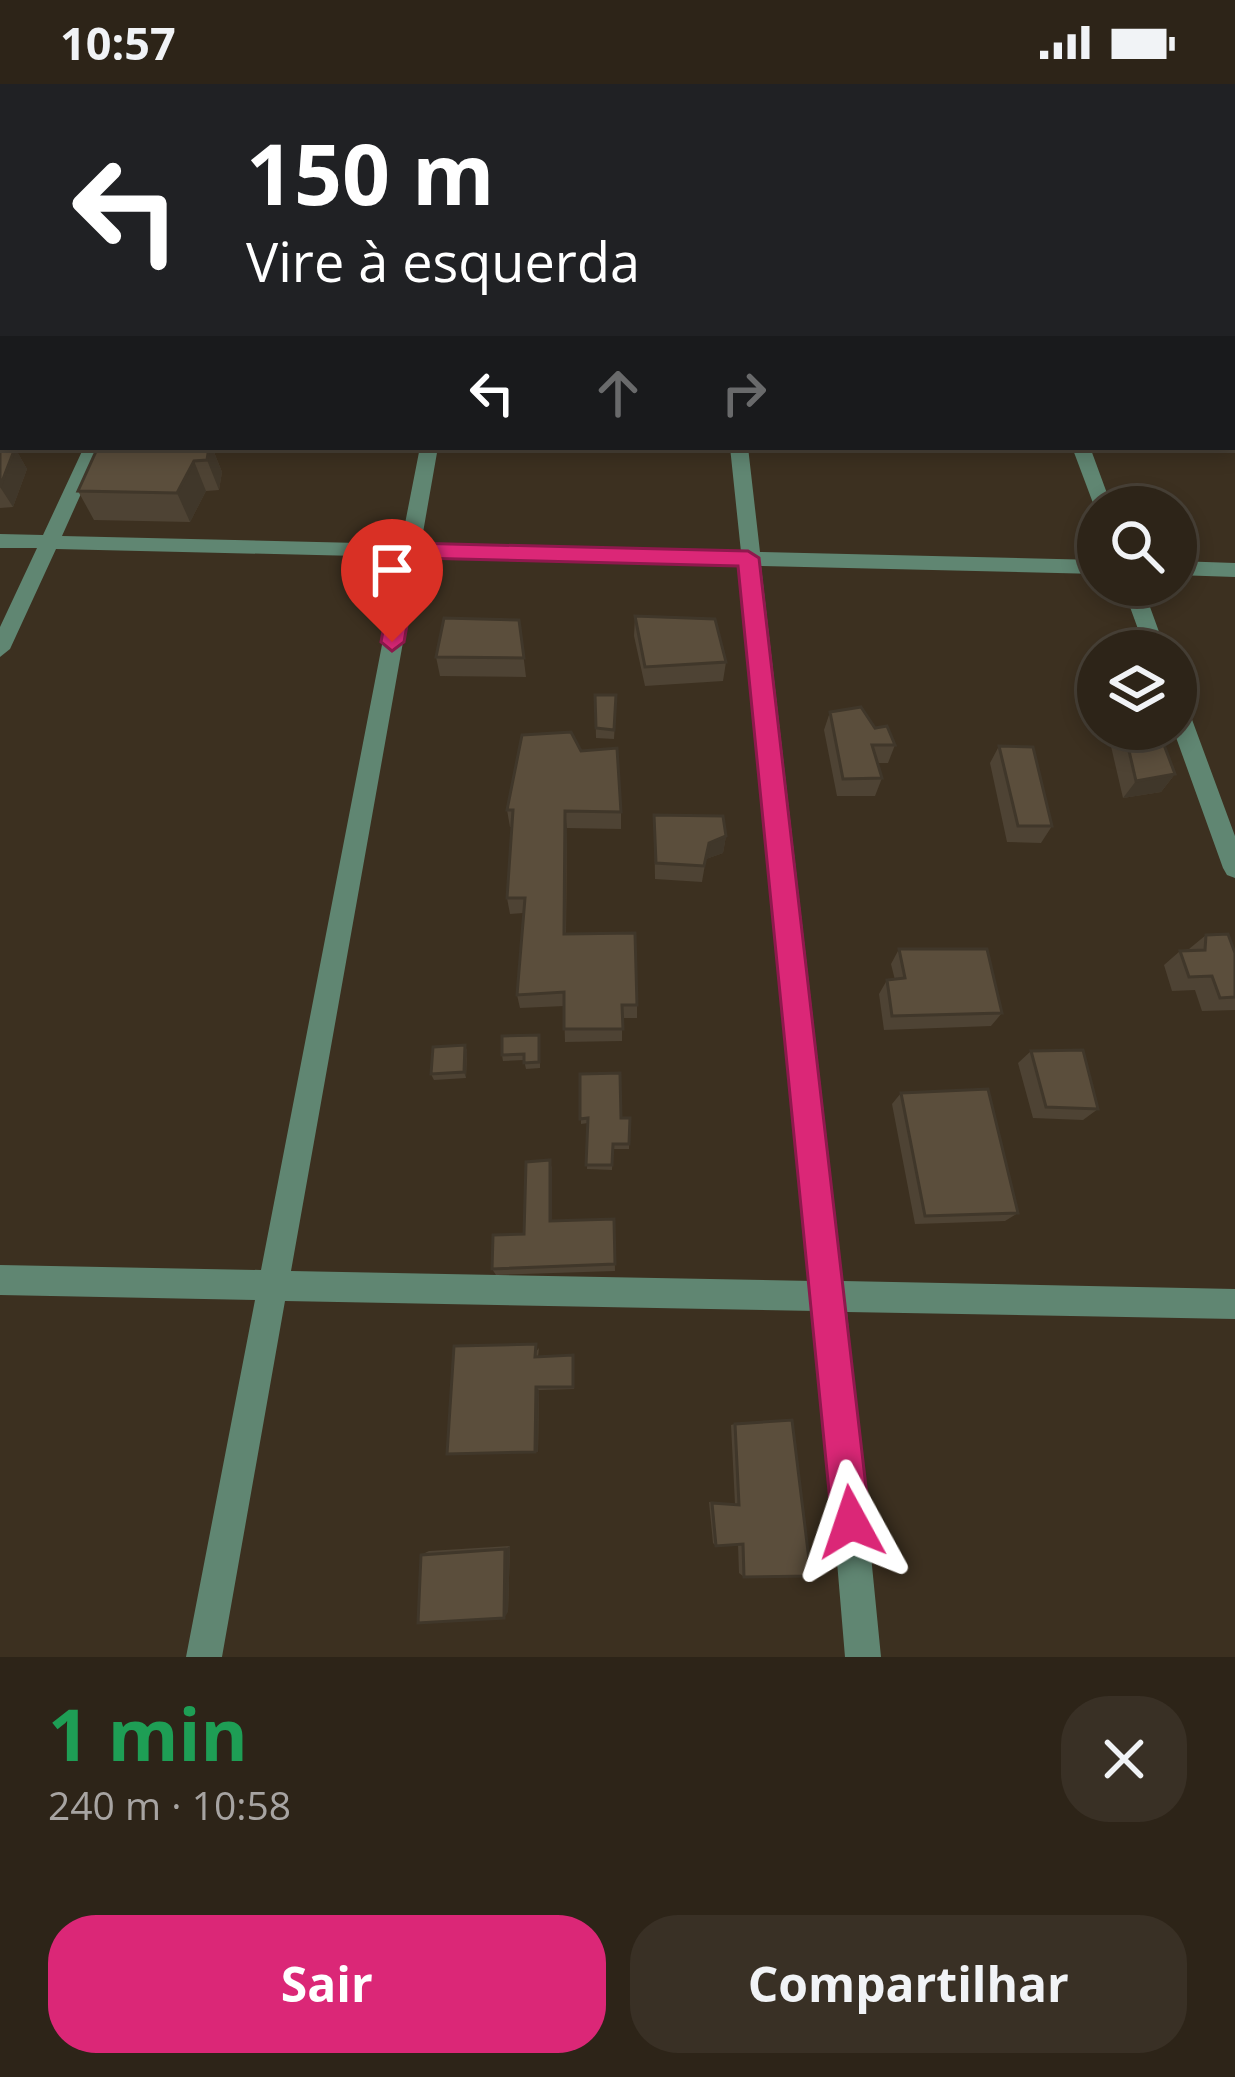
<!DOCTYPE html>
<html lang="pt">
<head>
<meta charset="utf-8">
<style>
  :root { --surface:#2d2418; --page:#393025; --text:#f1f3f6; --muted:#a7a4a2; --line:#484137; --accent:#db2777 }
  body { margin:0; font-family:"Open Sans",sans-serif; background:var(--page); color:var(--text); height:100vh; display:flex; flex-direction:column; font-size:45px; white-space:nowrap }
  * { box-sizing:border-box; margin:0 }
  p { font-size:39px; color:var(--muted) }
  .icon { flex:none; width:66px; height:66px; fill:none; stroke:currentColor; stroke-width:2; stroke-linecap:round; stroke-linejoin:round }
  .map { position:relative; height:1573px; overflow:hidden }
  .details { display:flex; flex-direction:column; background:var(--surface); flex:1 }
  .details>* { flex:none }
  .top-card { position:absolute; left:0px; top:0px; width:1236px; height:366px; box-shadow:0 6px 18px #0003,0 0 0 3px var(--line); background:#202124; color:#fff; overflow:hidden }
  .fabs { position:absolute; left:1077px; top:402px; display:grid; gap:24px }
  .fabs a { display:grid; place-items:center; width:120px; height:120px; border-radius:50%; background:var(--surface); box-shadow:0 6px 18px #0003,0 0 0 3px var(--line); font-size:60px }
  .pin { position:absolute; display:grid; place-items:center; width:102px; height:102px; color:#fff; margin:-123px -51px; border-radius:50% 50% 50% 0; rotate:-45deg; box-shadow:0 0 12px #0007 }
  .pin .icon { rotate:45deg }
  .me { position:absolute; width:132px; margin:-66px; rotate:355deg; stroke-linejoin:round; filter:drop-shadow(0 0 9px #0008) }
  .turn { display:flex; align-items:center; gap:42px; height:252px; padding:0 48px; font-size:54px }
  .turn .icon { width:156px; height:156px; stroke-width:2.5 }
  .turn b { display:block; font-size:84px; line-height:102px }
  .lanes { display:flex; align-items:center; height:114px; padding:0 48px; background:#0003; justify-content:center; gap:60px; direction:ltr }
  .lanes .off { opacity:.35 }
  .round { display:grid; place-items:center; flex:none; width:126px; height:126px; border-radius:48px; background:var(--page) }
  .summary { display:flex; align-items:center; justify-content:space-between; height:204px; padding:0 48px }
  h1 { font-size:72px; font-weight:700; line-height:90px; color:#1e9e55 }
  .cta { display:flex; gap:24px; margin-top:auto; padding:24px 48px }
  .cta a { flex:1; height:138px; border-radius:48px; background:var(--accent); color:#fff; font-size:48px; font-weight:700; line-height:138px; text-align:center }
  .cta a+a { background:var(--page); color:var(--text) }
  .status { display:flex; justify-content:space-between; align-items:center; height:84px; padding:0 60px; background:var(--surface); direction:ltr }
  .status svg { height:33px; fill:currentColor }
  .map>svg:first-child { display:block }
</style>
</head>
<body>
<div class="status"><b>10:57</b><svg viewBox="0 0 49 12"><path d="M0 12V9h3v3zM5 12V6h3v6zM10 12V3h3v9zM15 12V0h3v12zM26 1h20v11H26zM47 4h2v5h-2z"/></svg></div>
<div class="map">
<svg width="1235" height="1573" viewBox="0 0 1235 1573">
  <rect width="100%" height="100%" fill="#3c3020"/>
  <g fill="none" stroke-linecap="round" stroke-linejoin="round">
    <!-- street -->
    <path fill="#608672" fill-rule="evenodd" d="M705 0H717V3H705Z
      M944 0H956L957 3H945Z
      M3 18V29L0 30V19Z
      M0 104H3V112H0Z
      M1233 127H1235V135H1233Z
      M84 363H102L62 452 401 460 420 363H438L421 460 741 468 730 363H748L760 468 1098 476V490L761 482 843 1197 1235 1205V1235L847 1228 881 1573H845L816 1227 285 1217 222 1573H186L255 1216 0 1211V1181L261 1186 399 473 56 465 10 565 0 573V543L37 464H0V450L43 451ZM418 474 742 481 813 1197 291 1187Z
      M1072 363H1090L1112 423H1098L1096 427Z
      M1176 477 1235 479V493L1176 491Z
      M1122 501H1142L1166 567H1146Z
      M1176 614 1187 622 1235 752V794L1227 791 1223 784 1173 645Z"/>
    <!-- secondary -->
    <path fill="#78b695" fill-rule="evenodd" d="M1200 0H1212L1214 3H1202Z
      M1233 38 1235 39V49L1233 48Z"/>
  </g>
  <!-- wall -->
  <path fill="#4e4334" d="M3 287V333H0V292Z
    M98 363H212L222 388 219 406 206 407 190 438 94 436 78 407Z
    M15 364 27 385 13 423 0 424V365Z
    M635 532 726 578 723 597 645 602 634 552Z
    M519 536 526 593 440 592 436 573Z
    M595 611 616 620 614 655 596 654Z
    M830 628 895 661 888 679H877L882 694 875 712H837L824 646Z
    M1107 645H1158L1175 690 1161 708 1123 714Z
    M999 662 1052 742 1041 759 1007 758 990 679Z
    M581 667 621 728V745L567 744 566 850 637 921V934H622V957L565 958 564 922 520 924 517 911 523 829 510 830 507 814 512 743H510L507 726Z
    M654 731 726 752 723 769 706 775 702 798 655 795Z
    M1206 851 1235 869V926L1202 927 1195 906 1172 907 1164 881 1180 867 1189 865Z
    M899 865 1002 929 991 942 884 946 879 910 887 896H895L891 880Z
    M540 957V984L526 985 524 976 503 977 502 971Z
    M465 961 467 967 466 994 434 996 431 990Z
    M1031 967 1098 1025 1083 1036 1033 1034 1018 979Z
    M580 990 621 1034H630L629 1065H613L612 1086 587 1085 588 1039 581 1040Z
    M901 1009 1018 1129 1005 1137 915 1140 892 1020Z
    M550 1076 552 1086V1137L614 1135 615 1187 496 1191 492 1185 524 1150Z
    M539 1264 538 1273 573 1271 574 1275V1305L539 1306 538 1368 447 1370Z
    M735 1340 744 1493 739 1489 738 1460 716 1462 713 1459 709 1418 735 1420 731 1341Z
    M510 1462 508 1528 421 1471 429 1467Z"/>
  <!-- shaded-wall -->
  <path fill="#40372a" d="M209 363H212L222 388 219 406 207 376Z
    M15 364 27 385 13 423 0 403Z
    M194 377 206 407 190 438 177 409Z
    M1175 690 1161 708 1123 714 1136 697Z
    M565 727 567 744 565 865 564 850Z
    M726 752 723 769 706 775 702 798 709 759Z
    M465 961 467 967 466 994 464 988Z
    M550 1076 552 1086V1145L550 1137Z
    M536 1303 539 1306 538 1368H535Z
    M510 1462 508 1528 504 1534 505 1465Z"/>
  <!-- building -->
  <path fill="#5b4e3c" stroke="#40372a" stroke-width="3" d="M126 0H193L176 3H124Z
    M388 0H424L421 3H387Z
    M3 287V312H0V292Z
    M98 363H209L207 376 194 377 177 409 78 407Z
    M15 364 0 403V365Z
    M635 532 715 535 726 578 645 583Z
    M444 534 519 536 524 574 436 573Z
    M595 611H616L614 646 596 644Z
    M861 623 875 644 887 642 895 661H872L882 694 843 695 830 628Z
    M1124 645H1158L1175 690 1136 697Z
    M571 648 581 667 617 664 621 728 565 727 564 850 635 849 637 921H622L623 945H564V908L517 911 525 814H507L513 726H507L522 651Z
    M999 662 1033 663 1052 742H1018Z
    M654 731 723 732 726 752 709 759 704 782 656 779Z
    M1228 850 1235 869V913L1220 914 1212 892 1189 893 1180 867 1205 866 1206 851Z
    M899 865H987L1002 929 892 932 887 896 905 894Z
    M539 951V978L524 979V970L502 971V952Z
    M465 961 464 988 431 990 433 963Z
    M1083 966 1098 1025 1046 1023 1031 967Z
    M620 989 621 1034H630L629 1060H613L612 1081H586L588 1034 580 1035V990Z
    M988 1005 1018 1129 925 1132 901 1009Z
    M550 1076V1137L614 1135 615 1180 492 1185 493 1151 524 1150 526 1078Z
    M536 1260 535 1273 573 1271V1303H536L535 1368 447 1370 454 1262Z
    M792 1336 811 1492 744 1493 743 1460 716 1462 712 1419 739 1421 735 1340Z
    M505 1465 504 1534 418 1539 421 1471Z"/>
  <!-- route -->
  <path fill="#db2777" stroke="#8e194d" stroke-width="3" d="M409 459 748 467 759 474 870 1438 864 1451 851 1457 837 1451 832 1438 738 482 419 474 404 558 392 567 381 558 398 466Z"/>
</svg>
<div class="fabs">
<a><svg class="icon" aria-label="search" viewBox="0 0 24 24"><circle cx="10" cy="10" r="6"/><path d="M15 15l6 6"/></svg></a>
<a><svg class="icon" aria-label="layers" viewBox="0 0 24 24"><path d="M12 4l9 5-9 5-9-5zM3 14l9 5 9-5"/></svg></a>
</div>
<div class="pin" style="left:392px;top:558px;background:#d93025"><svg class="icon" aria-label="arrive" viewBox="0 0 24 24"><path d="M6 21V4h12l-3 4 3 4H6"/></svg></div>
<svg class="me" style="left:851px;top:1438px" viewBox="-20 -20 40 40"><path d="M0-17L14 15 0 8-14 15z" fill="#db2777" stroke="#fff" stroke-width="4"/></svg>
<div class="top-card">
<div class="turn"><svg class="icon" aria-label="left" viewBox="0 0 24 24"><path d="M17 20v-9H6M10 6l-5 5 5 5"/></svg><div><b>150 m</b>Vire à esquerda</div></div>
<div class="lanes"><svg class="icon" aria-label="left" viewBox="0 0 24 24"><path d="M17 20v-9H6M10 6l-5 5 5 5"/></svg><svg class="icon off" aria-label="ahead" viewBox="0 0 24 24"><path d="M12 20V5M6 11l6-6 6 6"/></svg><svg class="icon off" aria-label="right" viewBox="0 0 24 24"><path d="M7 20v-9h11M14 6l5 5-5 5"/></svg></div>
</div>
</div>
<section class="details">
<div class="summary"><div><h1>1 min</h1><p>240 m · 10:58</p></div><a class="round"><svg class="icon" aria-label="close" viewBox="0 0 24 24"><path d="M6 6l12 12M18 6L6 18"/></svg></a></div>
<div class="cta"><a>Sair</a><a>Compartilhar</a></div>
</section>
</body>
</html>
